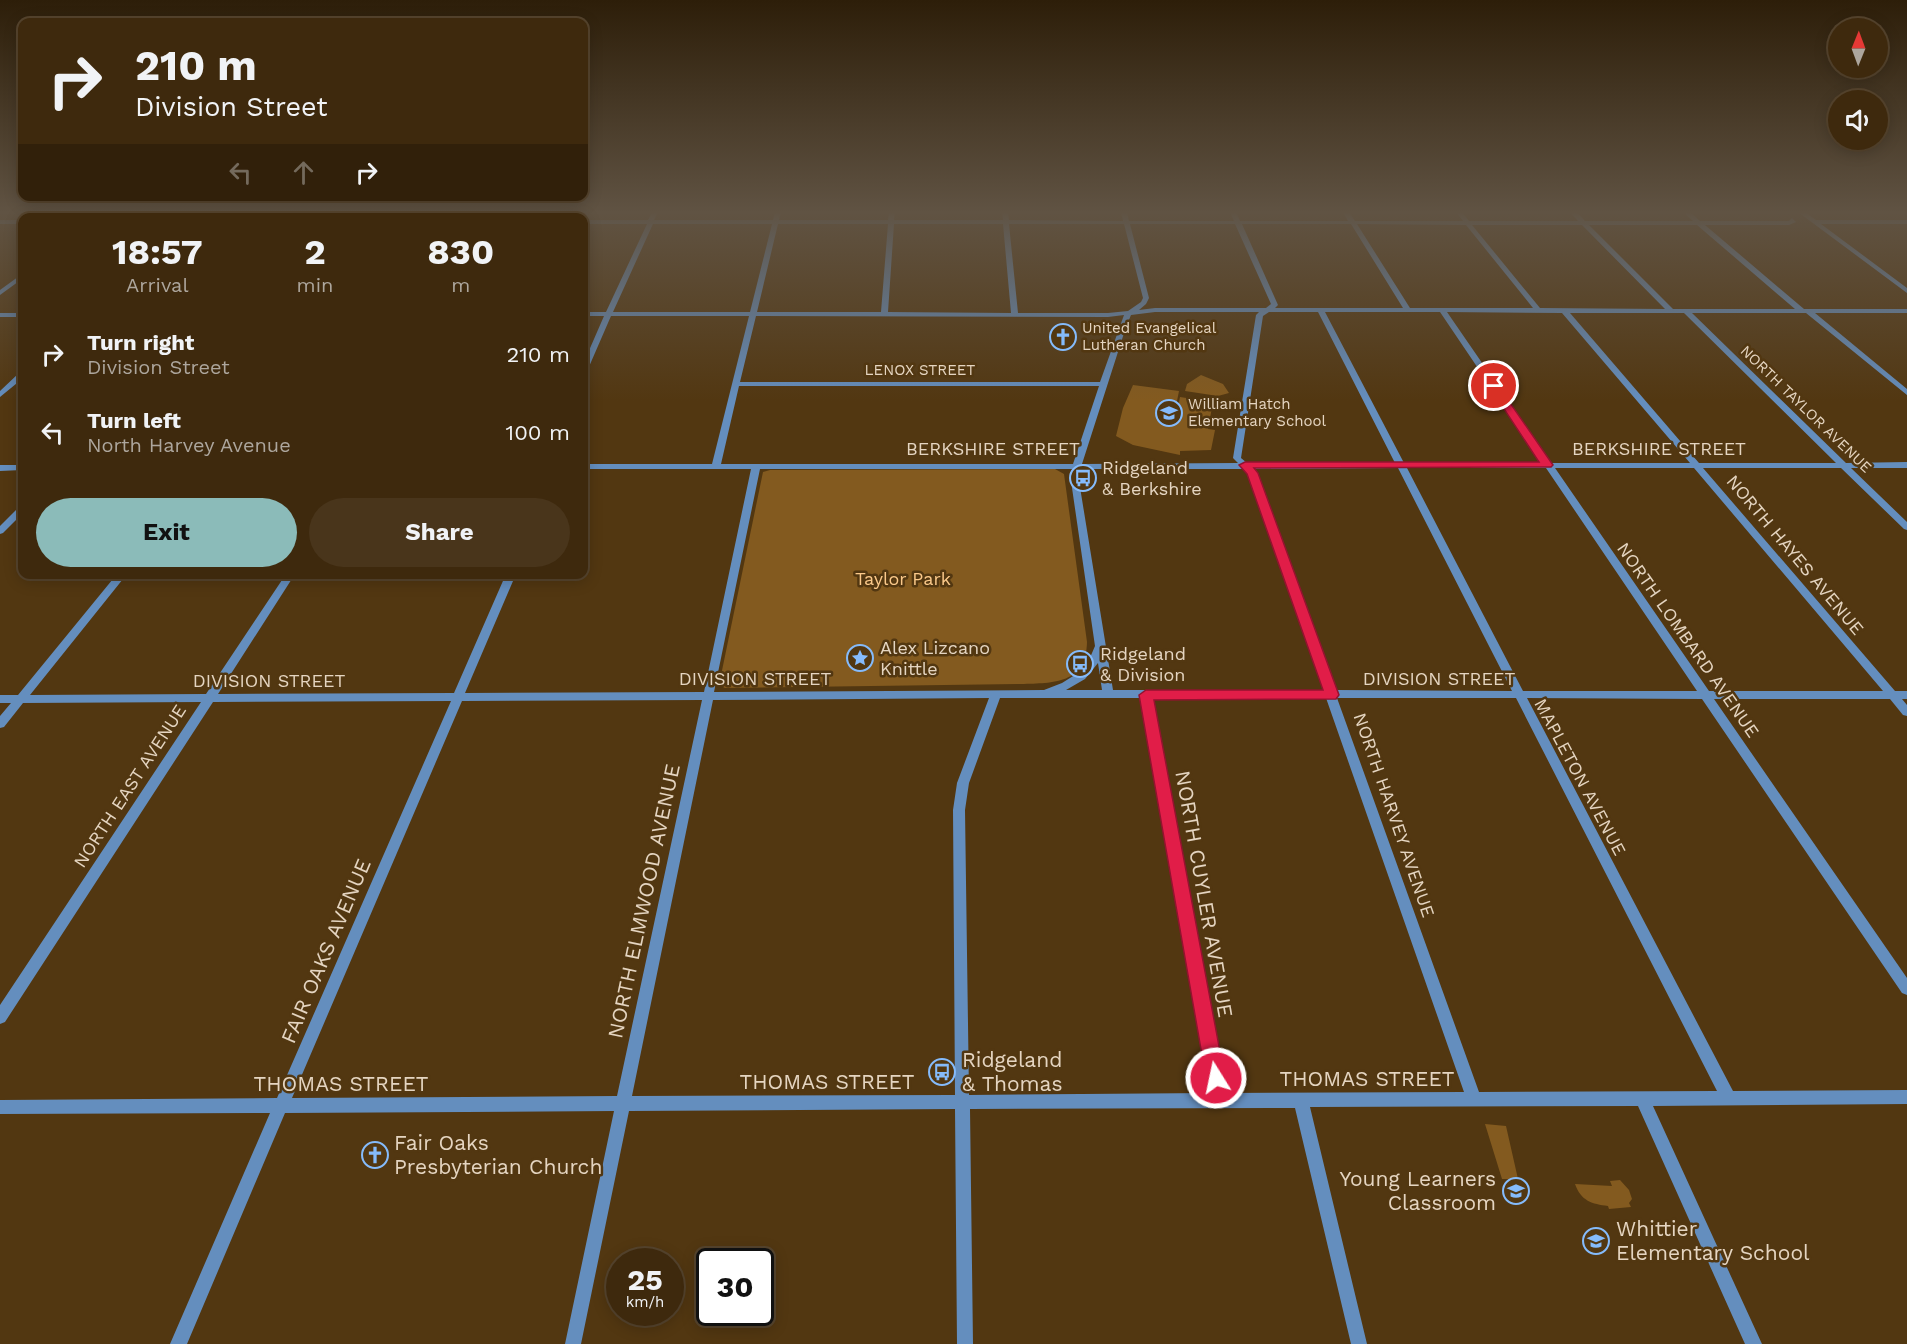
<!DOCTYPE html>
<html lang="en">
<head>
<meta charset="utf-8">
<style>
  :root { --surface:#3e290d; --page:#49351b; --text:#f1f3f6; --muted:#ada69d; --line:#57452e; --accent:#8bbbb9 }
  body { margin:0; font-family:"Work Sans",sans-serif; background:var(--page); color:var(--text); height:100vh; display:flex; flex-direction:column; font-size:22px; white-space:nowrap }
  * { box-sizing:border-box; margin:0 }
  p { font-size:20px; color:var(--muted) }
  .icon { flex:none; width:33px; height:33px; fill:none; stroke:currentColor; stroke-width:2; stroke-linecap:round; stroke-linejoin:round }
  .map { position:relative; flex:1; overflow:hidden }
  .drawer { position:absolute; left:18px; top:213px; width:570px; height:366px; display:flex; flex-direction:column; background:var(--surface); border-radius:12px; box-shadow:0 3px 15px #0003,0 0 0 2px var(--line) }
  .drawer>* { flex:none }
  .hud { position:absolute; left:18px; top:18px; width:570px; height:183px; border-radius:12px; box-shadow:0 3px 15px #0003,0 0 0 2px var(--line); background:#3e290d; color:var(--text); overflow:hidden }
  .needle { width:39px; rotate:1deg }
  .buttons { position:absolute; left:1828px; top:18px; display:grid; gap:12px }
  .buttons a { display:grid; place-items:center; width:60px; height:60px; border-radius:50%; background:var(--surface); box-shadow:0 3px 15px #0003,0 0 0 2px var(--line); font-size:30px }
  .speed { position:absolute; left:606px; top:1248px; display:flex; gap:12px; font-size:30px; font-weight:700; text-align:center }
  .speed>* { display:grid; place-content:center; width:78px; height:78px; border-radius:50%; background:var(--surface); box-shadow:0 3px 15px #0003,0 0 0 2px var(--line); line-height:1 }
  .speed small { font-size:15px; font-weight:400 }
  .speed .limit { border:3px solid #111; border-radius:9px; background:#fff; color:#111 }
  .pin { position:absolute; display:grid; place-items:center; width:51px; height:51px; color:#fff; margin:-26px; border:3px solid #fff; border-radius:50%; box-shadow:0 2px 6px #0007 }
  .me { position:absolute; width:66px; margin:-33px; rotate:350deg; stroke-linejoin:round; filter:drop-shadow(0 0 4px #0008) }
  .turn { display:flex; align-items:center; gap:21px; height:126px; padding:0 18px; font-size:27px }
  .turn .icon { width:78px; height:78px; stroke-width:2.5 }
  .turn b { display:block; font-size:42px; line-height:51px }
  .lanes { display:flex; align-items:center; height:57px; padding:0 18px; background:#0003; justify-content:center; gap:30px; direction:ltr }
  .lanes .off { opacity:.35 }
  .eta { display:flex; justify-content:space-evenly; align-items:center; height:102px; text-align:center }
  .eta b { font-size:36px; font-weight:700; line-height:42px }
  .cta { display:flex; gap:12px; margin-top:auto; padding:12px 18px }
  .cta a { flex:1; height:69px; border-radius:36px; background:var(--accent); color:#111; font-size:24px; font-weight:700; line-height:69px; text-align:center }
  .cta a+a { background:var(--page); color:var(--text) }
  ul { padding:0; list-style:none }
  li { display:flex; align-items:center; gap:18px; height:78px; padding:0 18px }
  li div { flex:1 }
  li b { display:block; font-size:22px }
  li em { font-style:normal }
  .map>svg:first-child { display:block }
</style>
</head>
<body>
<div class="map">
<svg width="1907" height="1344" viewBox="0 0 1907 1344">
  <rect width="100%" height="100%" fill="#523711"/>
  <!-- green -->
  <path fill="#835a1f" d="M1201 375 1223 384 1229 393 1218 396 1185 391 1187 384Z
    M1133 385 1179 391 1174 416H1176L1180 397 1213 402 1208 429 1215 430 1211 450 1180 451V455L1133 445 1116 436 1123 408Z
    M1055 469 1064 474 1087 642C1086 684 1054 683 1021 684L725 688 719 685 763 472 770 470Z
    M1485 1124 1506 1126 1518 1179H1502Z
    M1620 1180 1629 1190 1632 1199 1629 1203 1631 1207 1609 1209 1608 1206C1592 1204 1581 1201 1575 1184L1612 1186 1610 1181Z"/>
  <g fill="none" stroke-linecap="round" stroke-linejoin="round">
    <!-- minor -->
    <path fill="#648ebe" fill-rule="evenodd" d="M102 212H109L104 218H97Z
      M208 212H215L210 218H203Z
      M313 212H320L316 218H309Z
      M420 212H426L422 218H416Z
      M526 212H532L528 218H522Z
      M652 212H658L654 220H773L775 212H781L779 220H888L889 212H895L894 220H1003L1002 212H1008L1009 220 1123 221 1121 212H1127L1129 221H1234L1230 212H1236L1240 221H1348L1343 212H1349L1355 221H1463L1456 212H1462L1469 221H1578L1570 212H1577L1585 221H1693L1683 212H1690L1700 221H1789L1792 218 1796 222 1789 225H1705L1804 309H1907V313H1815L1907 389V395L1806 313H1692L1846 463 1907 462V468H1851L1907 522V530L1904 529 1841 468H1703L1895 691H1907V699H1902L1907 705V716L1903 715 1890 699H1714L1907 978V995L1902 993 1702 699 1527 698 1733 1091 1907 1090V1104L1653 1106 1762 1344H1745L1638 1106 1310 1107 1367 1344H1351L1295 1108 970 1109 973 1344H957L955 1109 629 1111 581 1344H565L614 1111 285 1113 187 1344H170L270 1113 0 1114V1100L277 1098 451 701 213 702 5 1022 0 1024V1005L201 702 23 703 4 727 0 728V716L11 703H0V695H18L117 574H127L30 695 206 694 286 574H295L218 694 454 693 506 574H516L465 693 704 692 751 469H584V464H712L749 316H611L588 369 584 371V362L604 316H584V312H606L647 224H584V220H648ZM653 224H772L750 312H613ZM778 224H888L881 312H757ZM894 224H1003L1011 313 888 312ZM1009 224H1124L1143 298 1141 302 1128 311 1108 313H1018ZM1130 224H1235L1271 304 1266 308H1155L1139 310 1146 304 1149 298ZM1242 224H1351L1403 308H1275L1278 305ZM1357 224 1466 225 1533 308H1410ZM1472 225H1582L1665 309 1540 308ZM1589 225H1697L1795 309H1673ZM1155 312H1259L1256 315 1233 458 1238 463 1082 464 1126 327 1131 315ZM1269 312H1318L1395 463H1247L1241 458 1263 316ZM1325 312H1440L1542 463H1404ZM1447 312 1562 313 1690 463H1551ZM1570 313H1684L1836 463H1699ZM1124 315 1100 382H740L756 316 1108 317ZM739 386H1099L1073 464H721ZM1398 468 1512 691 1334 690 1256 473 1252 469ZM1407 468H1546L1697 691H1523ZM1555 468H1694L1883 691H1709ZM760 469H1072L1071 481 1095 646 1089 660 1078 673 1062 683 1044 690 714 692ZM1081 469H1243L1248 474 1324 690H1113L1079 481ZM1098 663 1102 690H1066L1085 679ZM989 698 957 783 953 810 955 1095 632 1096 713 700ZM1000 698H1142L1211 1093 969 1095 965 810 969 783ZM1153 698H1326L1464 1092 1226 1093ZM1337 698H1516L1717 1091 1479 1092ZM702 700 617 1096 292 1098 462 701Z
      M1798 212H1805L1816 220H1907V224H1821L1907 288V293Z
      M1903 212H1907V215Z
      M0 220H22V224H0Z
      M22 274V279L0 295V290Z
      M0 313H22V317H0Z
      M19 373H22V379L0 397V391Z
      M0 465H22V470L0 471Z
      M22 506V514L3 533 0 534V526L19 507Z"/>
  </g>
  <!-- sky -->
  <linearGradient id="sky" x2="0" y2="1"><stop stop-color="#2d1e09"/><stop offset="0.53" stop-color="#605343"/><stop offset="1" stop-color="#605343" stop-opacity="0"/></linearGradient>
  <rect width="1907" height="401" fill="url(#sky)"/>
  <!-- route -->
  <path fill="#e11d48" stroke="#92132f" stroke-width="1.5" d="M1490 384H1497L1553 465 1551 467 1254 468 1258 473 1339 695 1336 699 1154 700 1225 1078 1222 1085 1216 1088 1209 1085 1206 1078 1139 695 1146 690H1323L1247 474 1239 465 1245 462H1539L1489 386Z"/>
  <!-- icons -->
  <defs>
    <symbol id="church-ring" viewBox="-11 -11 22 22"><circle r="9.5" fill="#523711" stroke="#85bbfb" stroke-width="1.5"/><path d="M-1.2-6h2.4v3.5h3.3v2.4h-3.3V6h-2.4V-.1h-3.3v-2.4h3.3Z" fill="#85bbfb"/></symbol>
    <symbol id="school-ring" viewBox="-11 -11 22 22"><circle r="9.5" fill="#523711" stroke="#85bbfb" stroke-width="1.5"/><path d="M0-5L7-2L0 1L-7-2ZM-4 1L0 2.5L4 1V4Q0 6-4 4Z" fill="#85bbfb"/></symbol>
    <symbol id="bus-ring" viewBox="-11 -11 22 22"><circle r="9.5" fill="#523711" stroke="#85bbfb" stroke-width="1.5"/><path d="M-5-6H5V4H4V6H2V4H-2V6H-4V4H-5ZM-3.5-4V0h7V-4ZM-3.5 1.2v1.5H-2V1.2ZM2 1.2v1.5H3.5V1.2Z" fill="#85bbfb"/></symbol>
    <symbol id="sight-ring" viewBox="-11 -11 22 22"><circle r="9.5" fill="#523711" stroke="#85bbfb" stroke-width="1.5"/><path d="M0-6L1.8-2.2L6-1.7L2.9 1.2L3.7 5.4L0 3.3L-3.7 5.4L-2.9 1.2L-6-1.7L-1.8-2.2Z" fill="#85bbfb"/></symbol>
  </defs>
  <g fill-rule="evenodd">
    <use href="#church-ring" x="1048" y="322" width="30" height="30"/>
    <use href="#school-ring" x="1154" y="398" width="30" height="30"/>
    <use href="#bus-ring" x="1068" y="463" width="30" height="30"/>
    <use href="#sight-ring" x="845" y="643" width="30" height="30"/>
    <use href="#bus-ring" x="1065" y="649" width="30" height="30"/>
    <use href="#bus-ring" x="927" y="1057" width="30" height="30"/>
    <use href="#church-ring" x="360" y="1140" width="30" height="30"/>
    <use href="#school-ring" x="1501" y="1176" width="30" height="30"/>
    <use href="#school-ring" x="1581" y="1226" width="30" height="30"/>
  </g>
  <g text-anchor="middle" stroke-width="5" stroke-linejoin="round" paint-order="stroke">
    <!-- far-poi labels -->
    <g font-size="15" fill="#e5d5c1" stroke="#523711" text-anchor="start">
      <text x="1082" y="333">United Evangelical<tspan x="1082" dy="17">Lutheran Church</tspan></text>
      <text x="1188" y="409">William Hatch<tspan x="1188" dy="17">Elementary School</tspan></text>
    </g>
    <!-- far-street labels -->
    <g font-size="15" fill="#e5d5c1" stroke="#523711">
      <text x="920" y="375">LENOX STREET</text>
      <text transform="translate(1806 409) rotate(44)" y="5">NORTH TAYLOR AVENUE</text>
    </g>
    <!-- street labels -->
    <g font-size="18" fill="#e5d5c1" stroke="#523711">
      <text x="993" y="455">BERKSHIRE STREET</text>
      <text x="1659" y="455">BERKSHIRE STREET</text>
      <text transform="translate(1795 555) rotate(50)" y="6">NORTH HAYES AVENUE</text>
      <text transform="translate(1688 640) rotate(55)" y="6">NORTH LOMBARD AVENUE</text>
      <text x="755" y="685">DIVISION STREET</text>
      <text x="1439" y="685">DIVISION STREET</text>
      <text x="269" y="687">DIVISION STREET</text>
      <text transform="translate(1580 777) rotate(62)" y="6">MAPLETON AVENUE</text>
      <text transform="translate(130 786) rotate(-57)" y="6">NORTH EAST AVENUE</text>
      <text transform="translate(1394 815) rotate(71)" y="6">NORTH HARVEY AVENUE</text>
    </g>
    <!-- poi labels -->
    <g font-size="18" fill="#e5d5c1" stroke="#523711" text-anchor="start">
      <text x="1102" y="474">Ridgeland<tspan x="1102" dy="21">&amp; Berkshire</tspan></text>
      <text x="880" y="654">Alex Lizcano<tspan x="880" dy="21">Knittle</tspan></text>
      <text x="1100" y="660">Ridgeland<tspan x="1100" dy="21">&amp; Division</tspan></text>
    </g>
    <!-- park labels -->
    <g font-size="18" fill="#fbc98a" stroke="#523711">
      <text x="903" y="585">Taylor Park</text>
    </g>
    <!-- near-street labels -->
    <g font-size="21" fill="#e5d5c1" stroke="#523711">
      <text transform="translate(1204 894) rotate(80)" y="7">NORTH CUYLER AVENUE</text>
      <text transform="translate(644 901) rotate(-78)" y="7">NORTH ELMWOOD AVENUE</text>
      <text transform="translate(326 951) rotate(-67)" y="7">FAIR OAKS AVENUE</text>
      <text x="1367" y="1086">THOMAS STREET</text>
      <text x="827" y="1089">THOMAS STREET</text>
      <text x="341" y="1091">THOMAS STREET</text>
    </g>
    <!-- near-poi labels -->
    <g font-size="21" fill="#e5d5c1" stroke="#523711" text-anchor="start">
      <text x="962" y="1067">Ridgeland<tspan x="962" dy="24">&amp; Thomas</tspan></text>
      <text x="394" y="1150">Fair Oaks<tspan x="394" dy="24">Presbyterian Church</tspan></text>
      <text x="1496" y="1186" text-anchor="end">Young Learners<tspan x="1496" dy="24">Classroom</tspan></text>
      <text x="1616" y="1236">Whittier<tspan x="1616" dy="24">Elementary School</tspan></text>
    </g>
  </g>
</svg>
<div class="buttons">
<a><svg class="needle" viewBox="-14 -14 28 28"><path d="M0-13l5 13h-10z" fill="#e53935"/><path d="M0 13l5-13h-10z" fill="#ada69d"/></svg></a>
<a><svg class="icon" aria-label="sound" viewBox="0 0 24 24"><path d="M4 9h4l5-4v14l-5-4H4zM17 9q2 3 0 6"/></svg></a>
</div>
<div class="speed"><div>25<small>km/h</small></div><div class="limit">30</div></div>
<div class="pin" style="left:1494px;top:386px;background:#d93025"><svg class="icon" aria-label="arrive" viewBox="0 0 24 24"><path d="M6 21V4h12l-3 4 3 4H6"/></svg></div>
<svg class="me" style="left:1216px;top:1078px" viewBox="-20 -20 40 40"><circle r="17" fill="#e11d48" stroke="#fff" stroke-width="3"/><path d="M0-11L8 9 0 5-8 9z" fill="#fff"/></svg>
<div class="hud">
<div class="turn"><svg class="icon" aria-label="right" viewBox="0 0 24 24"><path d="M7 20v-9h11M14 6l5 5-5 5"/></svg><div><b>210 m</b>Division Street</div></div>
<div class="lanes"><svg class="icon off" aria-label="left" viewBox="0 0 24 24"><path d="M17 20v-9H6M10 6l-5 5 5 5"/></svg><svg class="icon off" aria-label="ahead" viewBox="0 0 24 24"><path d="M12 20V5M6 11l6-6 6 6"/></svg><svg class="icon" aria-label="right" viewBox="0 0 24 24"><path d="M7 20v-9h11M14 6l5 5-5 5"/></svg></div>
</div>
<section class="drawer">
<div class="eta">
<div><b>18:57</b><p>Arrival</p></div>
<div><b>2</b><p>min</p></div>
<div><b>830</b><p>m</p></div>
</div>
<ul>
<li><svg class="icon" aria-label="right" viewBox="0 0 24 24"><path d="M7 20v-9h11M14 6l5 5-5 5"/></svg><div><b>Turn right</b><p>Division Street</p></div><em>210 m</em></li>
<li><svg class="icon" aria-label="left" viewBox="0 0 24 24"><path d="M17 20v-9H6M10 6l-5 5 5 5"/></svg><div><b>Turn left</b><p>North Harvey Avenue</p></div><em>100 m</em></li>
</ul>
<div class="cta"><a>Exit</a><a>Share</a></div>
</section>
</div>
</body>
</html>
